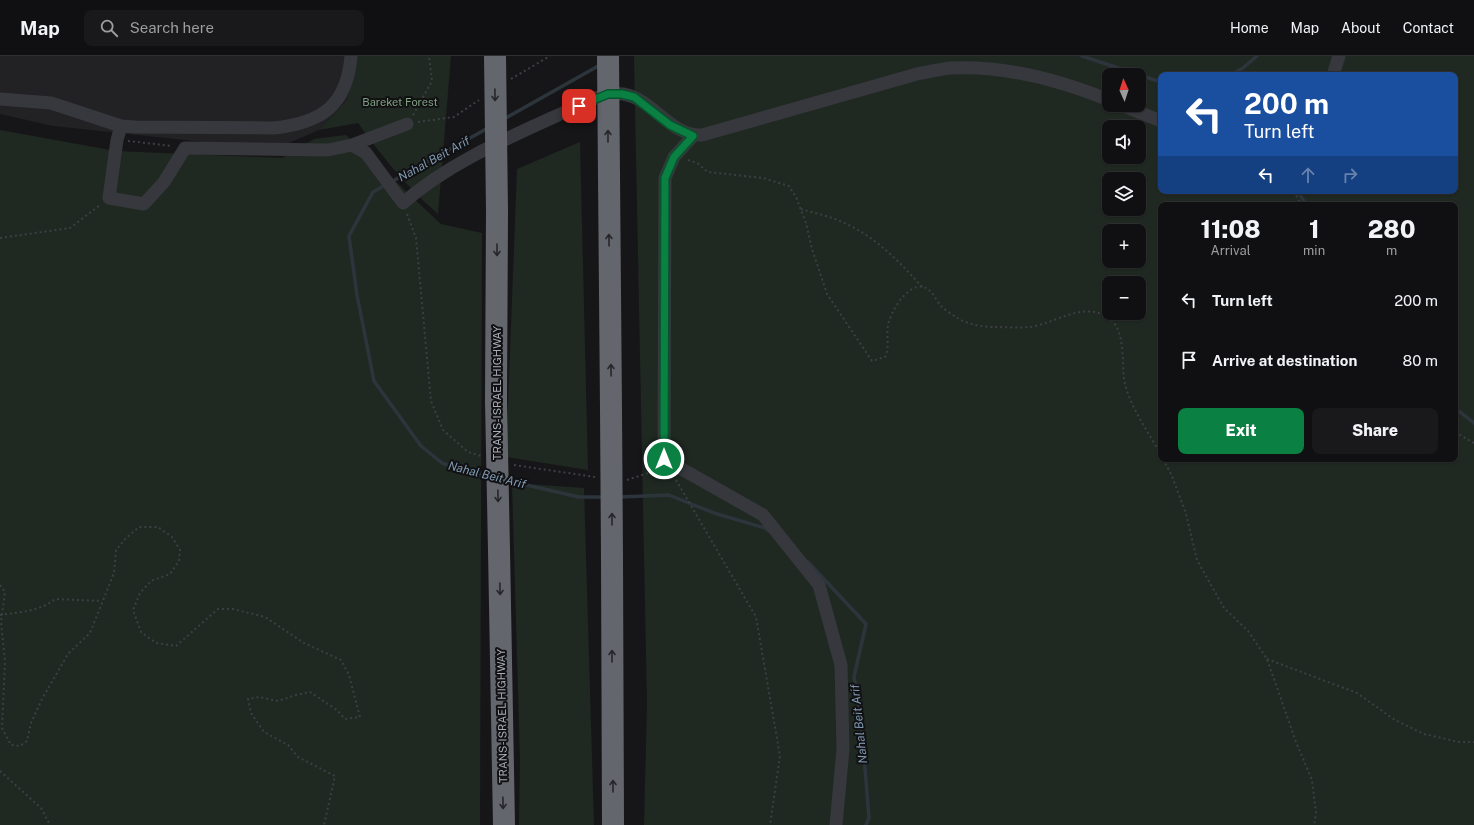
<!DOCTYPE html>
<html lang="en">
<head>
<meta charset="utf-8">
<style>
  :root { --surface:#101012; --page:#19191b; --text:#f1f3f6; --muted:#9c9d9f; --line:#303032; --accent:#0b8043 }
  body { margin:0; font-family:"Public Sans",sans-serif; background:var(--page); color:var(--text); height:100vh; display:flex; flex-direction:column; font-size:15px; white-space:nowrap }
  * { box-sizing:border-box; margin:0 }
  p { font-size:13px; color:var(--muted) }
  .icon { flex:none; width:22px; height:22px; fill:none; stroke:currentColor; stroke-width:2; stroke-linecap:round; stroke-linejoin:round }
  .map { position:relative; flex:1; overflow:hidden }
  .details { position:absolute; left:1158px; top:146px; width:300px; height:260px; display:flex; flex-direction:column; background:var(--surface); border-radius:8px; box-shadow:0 1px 3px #0004,0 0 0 1px var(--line) }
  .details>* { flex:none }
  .hud { position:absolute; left:1158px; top:16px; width:300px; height:122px; border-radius:8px; box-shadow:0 1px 3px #0004,0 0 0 1px var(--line); background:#1a4fa0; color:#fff; overflow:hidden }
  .needle { width:26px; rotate:357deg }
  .fabs { position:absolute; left:1102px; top:12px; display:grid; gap:8px }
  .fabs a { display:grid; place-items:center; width:44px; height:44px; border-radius:8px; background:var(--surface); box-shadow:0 1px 3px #0004,0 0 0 1px var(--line); font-size:20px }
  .pin { position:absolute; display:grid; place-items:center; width:34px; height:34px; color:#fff; margin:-17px; border-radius:8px; box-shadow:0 2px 6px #0006 }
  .me { position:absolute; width:44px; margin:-22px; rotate:0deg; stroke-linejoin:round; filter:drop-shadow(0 0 3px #0008) }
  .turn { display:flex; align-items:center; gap:14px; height:84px; padding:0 20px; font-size:18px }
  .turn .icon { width:52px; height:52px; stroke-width:2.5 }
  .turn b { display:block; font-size:28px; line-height:34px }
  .lanes { display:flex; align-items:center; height:38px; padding:0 20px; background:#0003; justify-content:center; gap:20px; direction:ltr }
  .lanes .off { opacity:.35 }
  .eta { display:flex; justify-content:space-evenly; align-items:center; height:68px; text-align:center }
  .eta b { font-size:24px; font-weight:800; line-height:28px }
  .primary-button { display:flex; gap:8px; margin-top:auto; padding:8px 20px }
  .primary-button a { flex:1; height:46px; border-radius:8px; background:var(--accent); color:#fff; font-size:16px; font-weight:800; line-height:46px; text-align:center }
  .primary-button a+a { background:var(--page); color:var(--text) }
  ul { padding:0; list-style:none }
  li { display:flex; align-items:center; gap:12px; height:60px; padding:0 20px }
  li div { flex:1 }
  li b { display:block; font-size:15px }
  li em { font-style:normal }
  header { display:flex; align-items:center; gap:24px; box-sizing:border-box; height:56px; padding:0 20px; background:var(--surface); border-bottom:1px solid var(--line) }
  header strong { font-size:19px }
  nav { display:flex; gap:22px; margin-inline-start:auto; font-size:14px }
  .search { width:280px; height:36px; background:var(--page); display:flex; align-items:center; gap:10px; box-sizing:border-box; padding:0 14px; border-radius:8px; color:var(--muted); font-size:15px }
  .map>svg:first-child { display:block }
</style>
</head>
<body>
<header>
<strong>Map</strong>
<div class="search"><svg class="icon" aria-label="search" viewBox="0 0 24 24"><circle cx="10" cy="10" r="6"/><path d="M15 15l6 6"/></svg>Search here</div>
<nav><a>Home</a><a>Map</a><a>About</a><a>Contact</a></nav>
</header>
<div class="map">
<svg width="1474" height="769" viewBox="0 0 1474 769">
  <rect width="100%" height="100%" fill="#161618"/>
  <!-- built -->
  <path fill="#222225" d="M0 0H354V14L347 44 319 74 282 90 204 86 53 70 0 58Z"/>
  <!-- green -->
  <path fill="#202822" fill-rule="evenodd" d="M354 0H451L438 158C407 131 382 101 358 67L319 74 347 44 354 14Z
    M634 0H1474V769H644L647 648ZM1109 19H1139V49H1109ZM1161 19H1455V135H1161ZM1109 71H1139V101H1109ZM1109 123H1139V153H1109ZM1161 149H1455V403H1161ZM1109 175H1139V205H1109ZM1109 227H1139V257H1109Z
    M0 74 116 95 282 102 314 83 346 79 441 168 482 177 480 769H0Z
    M580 86 588 414 506 401 517 113Z
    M512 427 584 432 594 769H519L520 704Z"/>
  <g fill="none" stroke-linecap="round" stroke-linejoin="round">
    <!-- stream -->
    <path stroke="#2d353c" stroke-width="3.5" d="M1082 0 1161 26
      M1230 19 1243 12 1257 0
      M504 63 600 9
      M488 72 373 136 349 180 357 239 374 325 421 390 442 407 467 416 489 421
      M1298 135 1306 149
      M1455 352 1474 367
      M505 424 579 441H605
      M620 441 669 439 714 457 765 472 769 475
      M808 506 866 568 854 621 861 663 869 762 866 769"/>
    <!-- path -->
    <path stroke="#3d3f44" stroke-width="2" stroke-dasharray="2 3" stroke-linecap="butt" d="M511 23 550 0
      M413 59 432 25 429 0
      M418 66 454 61 479 44
      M128 85 172 90
      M688 104 697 107 708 116 763 122 789 130 796 141 806 167 812 193 827 238 872 305 885 301C890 291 886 280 888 269 891 256 903 235 917 231 930 228 935 243 941 250 945 254 951 258 956 261 966 268 982 271 994 271 1005 271 1018 272 1030 271 1057 267 1088 242 1112 265 1125 277 1122 307 1124 323 1128 348 1149 377 1161 399
      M1294 135 1301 149
      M801 153C814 157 829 160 842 166 875 180 899 205 922 231
      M407 158 416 182 431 345 443 374 468 396 481 400
      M0 182 70 172 100 149
      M1455 376 1474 387
      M1163 403 1172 420 1186 458 1197 504 1224 552 1248 575 1267 603 1296 686 1312 724 1316 757 1314 769
      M514 409 595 421
      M627 424 651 416 656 412
      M676 424 756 561 780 700 770 769
      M0 529 5 536 1 566 5 605 2 672 11 689 20 690 27 685 31 667 42 643 68 598 90 577 114 517 116 494 126 482 139 471H158L172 481 180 494 179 505 170 518 151 525 140 537 133 554 141 576 156 587 176 590 218 553H233L265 561 304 587 341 604 349 619 360 661 345 663 337 654 310 636 296 639 278 645 259 641 248 643 251 657 264 676 288 689 298 701 335 720 324 769
      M0 559C19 556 39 556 55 543L102 545
      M1267 603 1357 637 1395 664 1424 678 1459 686H1474
      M0 715 41 752 50 769"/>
    <!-- street -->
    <path stroke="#37383d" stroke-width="13" d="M1333 19 1339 0
      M0 43 51 47 121 70 135 71 274 72C321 67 347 50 351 0
      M1121 49 1161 65
      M121 70 117 84 109 142 144 148 164 126 185 92 328 94 352 89 407 68
      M693 80 674 101 665 122 664 403 763 459 819 529 841 609 843 693 836 769
      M352 89 366 97 403 147C457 100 528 74 593 43 602 40 612 37 623 38 654 43 669 80 702 79L917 18C928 16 940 13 951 12 1005 9 1059 24 1109 44"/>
    <!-- highway -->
    <path stroke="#64666e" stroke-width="22" d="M609 119 611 353
      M496 345 497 155
      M499 494 504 769
      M612 502 613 769"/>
    <!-- highway-bridge -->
    <path stroke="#64666e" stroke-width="22" d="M495 0 497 155
      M608 0 609 119
      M496 345 499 494
      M611 353 612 502"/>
  </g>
  <!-- one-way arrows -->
  <defs><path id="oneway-shaft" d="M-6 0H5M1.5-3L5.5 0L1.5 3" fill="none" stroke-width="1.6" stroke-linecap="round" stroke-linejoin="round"/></defs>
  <g stroke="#26262a">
    <use href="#oneway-shaft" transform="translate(495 39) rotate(89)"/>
    <use href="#oneway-shaft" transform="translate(608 80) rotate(-90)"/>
    <use href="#oneway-shaft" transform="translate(609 184) rotate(-91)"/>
    <use href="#oneway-shaft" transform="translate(497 194) rotate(90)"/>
    <use href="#oneway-shaft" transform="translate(611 314) rotate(-91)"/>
    <use href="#oneway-shaft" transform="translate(498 440) rotate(89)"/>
    <use href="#oneway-shaft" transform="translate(612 463) rotate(-90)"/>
    <use href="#oneway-shaft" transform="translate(500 533) rotate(89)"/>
    <use href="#oneway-shaft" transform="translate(612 600) rotate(-90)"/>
    <use href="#oneway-shaft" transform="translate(613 730) rotate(-90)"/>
    <use href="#oneway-shaft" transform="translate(503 747) rotate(89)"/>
  </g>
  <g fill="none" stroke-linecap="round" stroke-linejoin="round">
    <defs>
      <path id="route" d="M579 50 608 38H622L634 41 670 69 693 80 674 101 665 122 664 403"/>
    </defs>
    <!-- route casing -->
    <use href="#route" stroke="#07532c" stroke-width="10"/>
    <!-- route -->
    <use href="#route" stroke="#0b8043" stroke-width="7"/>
  </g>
  <g text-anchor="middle" stroke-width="4" stroke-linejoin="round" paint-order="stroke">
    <!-- park labels -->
    <g font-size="11" fill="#80a283" stroke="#111113">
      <text x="400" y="50">Bareket Forest</text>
    </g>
    <!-- street labels -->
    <g font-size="11" fill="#a9adb8" stroke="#111113">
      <text transform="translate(497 337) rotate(-90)" y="4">TRANS-ISRAEL HIGHWAY</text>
      <text transform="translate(502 660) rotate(-91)" y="4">TRANS-ISRAEL HIGHWAY</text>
    </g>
    <!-- water labels -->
    <g font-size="12" font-style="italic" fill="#819ab2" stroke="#111113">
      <text transform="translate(434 103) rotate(-29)" y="4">Nahal Beit Arif</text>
      <text transform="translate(487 419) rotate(14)" y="4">Nahal Beit Arif</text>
      <text transform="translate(859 668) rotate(-96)" y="4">Nahal Beit Arif</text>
    </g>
  </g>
</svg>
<div class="fabs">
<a><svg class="needle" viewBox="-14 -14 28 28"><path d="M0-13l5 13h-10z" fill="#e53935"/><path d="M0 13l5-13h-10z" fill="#9c9d9f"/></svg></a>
<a><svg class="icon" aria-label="sound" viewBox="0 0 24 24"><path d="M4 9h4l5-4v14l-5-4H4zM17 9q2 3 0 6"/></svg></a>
<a><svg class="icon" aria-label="layers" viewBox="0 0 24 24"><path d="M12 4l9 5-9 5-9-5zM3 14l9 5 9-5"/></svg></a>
<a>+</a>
<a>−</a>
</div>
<div class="pin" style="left:579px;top:50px;background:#d93025"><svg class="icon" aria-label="arrive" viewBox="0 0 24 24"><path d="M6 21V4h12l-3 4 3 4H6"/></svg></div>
<svg class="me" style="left:664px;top:403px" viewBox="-20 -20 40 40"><circle r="17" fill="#0b8043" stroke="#fff" stroke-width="3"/><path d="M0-11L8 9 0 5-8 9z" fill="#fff"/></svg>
<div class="hud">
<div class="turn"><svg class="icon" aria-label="left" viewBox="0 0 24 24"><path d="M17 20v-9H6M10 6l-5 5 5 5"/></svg><div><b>200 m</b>Turn left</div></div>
<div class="lanes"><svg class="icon" aria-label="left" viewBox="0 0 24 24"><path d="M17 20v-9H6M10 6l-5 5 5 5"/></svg><svg class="icon off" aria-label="ahead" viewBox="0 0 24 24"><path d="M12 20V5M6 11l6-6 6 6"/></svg><svg class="icon off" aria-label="right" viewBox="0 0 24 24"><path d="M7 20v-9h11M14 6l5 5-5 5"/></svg></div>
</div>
<section class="details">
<div class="eta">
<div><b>11:08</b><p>Arrival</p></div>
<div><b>1</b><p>min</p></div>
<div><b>280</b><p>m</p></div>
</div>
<ul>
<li><svg class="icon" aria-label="left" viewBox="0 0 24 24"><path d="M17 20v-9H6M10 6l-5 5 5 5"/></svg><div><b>Turn left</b></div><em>200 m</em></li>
<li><svg class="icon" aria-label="arrive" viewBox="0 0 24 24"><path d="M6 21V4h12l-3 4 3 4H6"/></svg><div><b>Arrive at destination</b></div><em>80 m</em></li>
</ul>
<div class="primary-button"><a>Exit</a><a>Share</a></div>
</section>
</div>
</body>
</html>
